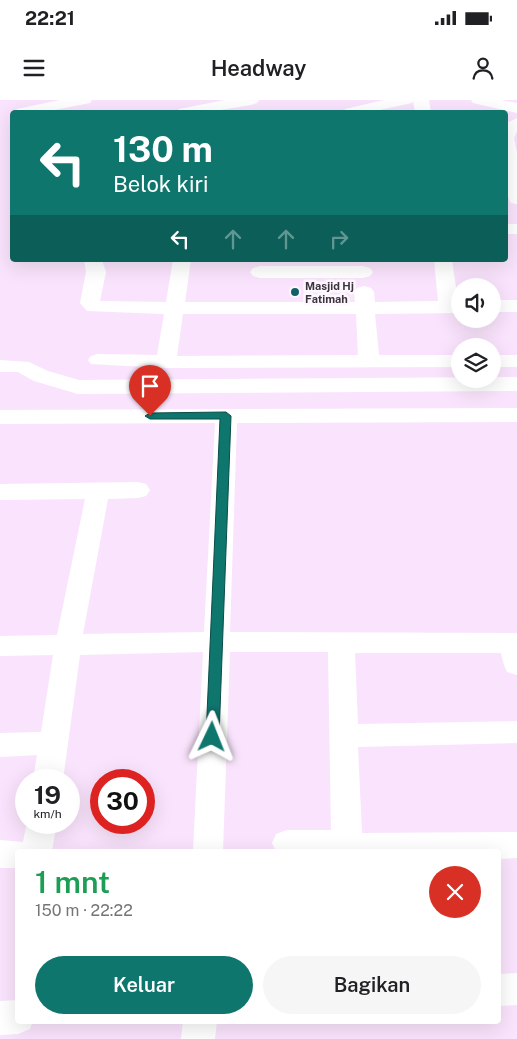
<!DOCTYPE html>
<html lang="id">
<head>
<meta charset="utf-8">
<style>
  :root { --surface:#fff; --page:#f6f6f6; --text:#202124; --muted:#757577; --accent:#0f766e }
  body { margin:0; font-family:"Public Sans",sans-serif; background:var(--page); color:var(--text); height:100vh; display:flex; flex-direction:column; font-size:19px; white-space:nowrap }
  * { box-sizing:border-box; margin:0 }
  p { font-size:16px; color:var(--muted) }
  .icon { flex:none; width:28px; height:28px; fill:none; stroke:currentColor; stroke-width:2; stroke-linecap:round; stroke-linejoin:round }
  .map { position:relative; flex:1; overflow:hidden }
  .details { position:absolute; left:15px; top:749px; width:486px; height:175px; display:flex; flex-direction:column; background:var(--surface); border-radius:5px; box-shadow:0 5px 20px #0002 }
  .details>* { flex:none }
  .hud { position:absolute; left:10px; top:10px; width:498px; height:152px; border-radius:5px; box-shadow:0 5px 20px #0002; background:#0f766e; color:#fff; overflow:hidden }
  .buttons { position:absolute; left:451px; top:178px; display:grid; gap:10px }
  .buttons a { display:grid; place-items:center; width:50px; height:50px; border-radius:50%; background:var(--surface); box-shadow:0 5px 20px #0002; font-size:25px }
  .speed { position:absolute; left:15px; top:669px; display:flex; gap:10px; font-size:25px; font-weight:700; text-align:center }
  .speed>* { display:grid; place-content:center; width:65px; height:65px; border-radius:50%; background:var(--surface); box-shadow:0 5px 20px #0002; line-height:1 }
  .speed small { font-size:12px; font-weight:400 }
  .speed .limit { border:8px solid #d22; background:#fff; color:#111 }
  .pin { position:absolute; display:grid; place-items:center; width:42px; height:42px; color:#fff; margin:-51px -21px; border-radius:50% 50% 50% 0; rotate:-45deg; box-shadow:0 0 5px #0007 }
  .pin .icon { rotate:45deg }
  .me { position:absolute; width:55px; margin:-28px; rotate:2deg; stroke-linejoin:round; filter:drop-shadow(0 0 4px #0008) }
  .turn { display:flex; align-items:center; gap:18px; height:105px; padding:0 20px; font-size:22px }
  .turn .icon { width:65px; height:65px; stroke-width:2.5 }
  .turn b { display:block; font-size:35px; line-height:42px }
  .lanes { display:flex; align-items:center; height:48px; padding:0 20px; background:#0003; justify-content:center; gap:25px; direction:ltr }
  .lanes .off { opacity:.35 }
  .round { display:grid; place-items:center; flex:none; width:52px; height:52px; border-radius:26px; background:var(--page) }
  .headline { display:flex; align-items:center; justify-content:space-between; height:85px; padding:0 20px }
  h1 { font-size:30px; font-weight:600; line-height:38px; color:#1e9e55 }
  .primary-button { display:flex; gap:10px; margin-top:auto; padding:10px 20px }
  .primary-button a { flex:1; height:58px; border-radius:30px; background:var(--accent); color:#fff; font-size:20px; font-weight:600; line-height:58px; text-align:center }
  .primary-button a+a { background:var(--page); color:var(--text) }
  .status { display:flex; justify-content:space-between; align-items:center; height:35px; padding:0 25px; background:var(--surface); direction:ltr }
  .status svg { height:14px; fill:currentColor }
  header { display:flex; justify-content:space-between; align-items:center; height:65px; padding:0 20px; background:var(--surface); font-size:22px; font-weight:600 }
  .map>svg:first-child { display:block }
</style>
</head>
<body>
<div class="status"><b>22:21</b><svg viewBox="0 0 49 12"><path d="M0 12V9h3v3zM5 12V6h3v6zM10 12V3h3v9zM15 12V0h3v12zM26 1h20v11H26zM47 4h2v5h-2z"/></svg></div>
<header><svg class="icon" aria-label="menu" viewBox="0 0 24 24"><path d="M4 6h16M4 12h16M4 18h16"/></svg>Headway<svg class="icon" aria-label="person" viewBox="0 0 24 24"><circle cx="12" cy="8" r="4"/><path d="M4 21q1-7 8-7t8 7"/></svg></header>
<div class="map">
<svg width="517" height="939" viewBox="0 0 517 939">
  <rect width="100%" height="100%" fill="#fae4fd"/>
  <g fill="none" stroke-linecap="round" stroke-linejoin="round">
    <!-- minor -->
    <path fill="#fff" fill-rule="evenodd" d="M60 0H92L90 3 44 12H15L17 9Z
      M225 0H259L257 3 251 5 208 12H177L179 9Z
      M384 0H429L431 12H415L413 1 412 3 370 12H343L345 9Z
      M471 0H501L517 3V13L473 3Z
      M517 18V31L514 38 517 53V104L511 103C500 87 505 44 505 24Z
      M505 124H517V134H505Z
      M84 160H102L106 172 100 201 166 202 173 160H191L185 202H355L354 192 357 188 364 186 371 188 374 192 375 202 438 201 434 160H452L458 201H460V213L375 214 379 255H460V267L166 268 91 264 88 260 91 256 98 254 157 255 164 214 87 211 80 203 86 172ZM183 214H356L358 255 177 256Z
      M260 166H363L370 168 373 172 370 176 363 178H260L253 176 250 172 253 168Z
      M492 200H517V212H492Z
      M492 255H517V267H492Z
      M0 260 29 262 48 271 79 280 517 277V291L78 294 34 281 18 272H0Z
      M517 308V322L237 323 230 532 517 533V575L507 572 504 565 501 553H355L358 624 517 621V643L358 647 362 733 517 732V758L499 759V751H276L272 743 276 734 287 730H331L328 552H230L223 751H193L203 552 80 555 63 680H33L37 655 0 657V633L41 632 53 555 0 556V536L57 535 85 399 0 400V384L138 382 146 384 150 390 146 396 138 398 108 399 83 534 204 532 215 323 0 324V310Z
      M27 722H57L52 751H18V768H0V740L23 742Z
      M517 873V905L499 906V874Z
      M18 900V921H33L30 929 18 934 0 935V901Z
      M183 921H217L215 939H181Z"/>
  </g>
  <!-- route -->
  <path fill="#0f766e" stroke="#0a4d48" d="M226 312 231 316 219 637 217 641 212 643 208 641 206 637 220 319H150L145 316 150 313Z"/>
  <!-- markers -->
  <circle fill="#126169" stroke="#fdf8fe" stroke-width="2" cx="295" cy="192" r="5"/>
  <g text-anchor="middle" stroke-width="5" stroke-linejoin="round" paint-order="stroke">
    <!-- far-poi labels -->
    <g font-size="11" font-weight="bold" fill="#3d333f" stroke="#fdf8fe" text-anchor="start">
      <text x="305" y="190">Masjid Hj<tspan x="305" dy="13">Fatimah</tspan></text>
    </g>
  </g>
</svg>
<div class="buttons">
<a><svg class="icon" aria-label="sound" viewBox="0 0 24 24"><path d="M4 9h4l5-4v14l-5-4H4zM17 9q2 3 0 6"/></svg></a>
<a><svg class="icon" aria-label="layers" viewBox="0 0 24 24"><path d="M12 4l9 5-9 5-9-5zM3 14l9 5 9-5"/></svg></a>
</div>
<div class="speed"><div>19<small>km/h</small></div><div class="limit">30</div></div>
<div class="pin" style="left:150px;top:316px;background:#d93025"><svg class="icon" aria-label="arrive" viewBox="0 0 24 24"><path d="M6 21V4h12l-3 4 3 4H6"/></svg></div>
<svg class="me" style="left:212px;top:637px" viewBox="-20 -20 40 40"><path d="M0-17L14 15 0 8-14 15z" fill="#0f766e" stroke="#fff" stroke-width="4"/></svg>
<div class="hud">
<div class="turn"><svg class="icon" aria-label="left" viewBox="0 0 24 24"><path d="M17 20v-9H6M10 6l-5 5 5 5"/></svg><div><b>130 m</b>Belok kiri</div></div>
<div class="lanes"><svg class="icon" aria-label="left" viewBox="0 0 24 24"><path d="M17 20v-9H6M10 6l-5 5 5 5"/></svg><svg class="icon off" aria-label="ahead" viewBox="0 0 24 24"><path d="M12 20V5M6 11l6-6 6 6"/></svg><svg class="icon off" aria-label="ahead" viewBox="0 0 24 24"><path d="M12 20V5M6 11l6-6 6 6"/></svg><svg class="icon off" aria-label="right" viewBox="0 0 24 24"><path d="M7 20v-9h11M14 6l5 5-5 5"/></svg></div>
</div>
<section class="details">
<div class="headline"><div><h1>1 mnt</h1><p>150 m · 22:22</p></div><a class="round" style="background:#d93025;color:#fff"><svg class="icon" aria-label="close" viewBox="0 0 24 24"><path d="M6 6l12 12M18 6L6 18"/></svg></a></div>
<div class="primary-button"><a>Keluar</a><a>Bagikan</a></div>
</section>
</div>
</body>
</html>
